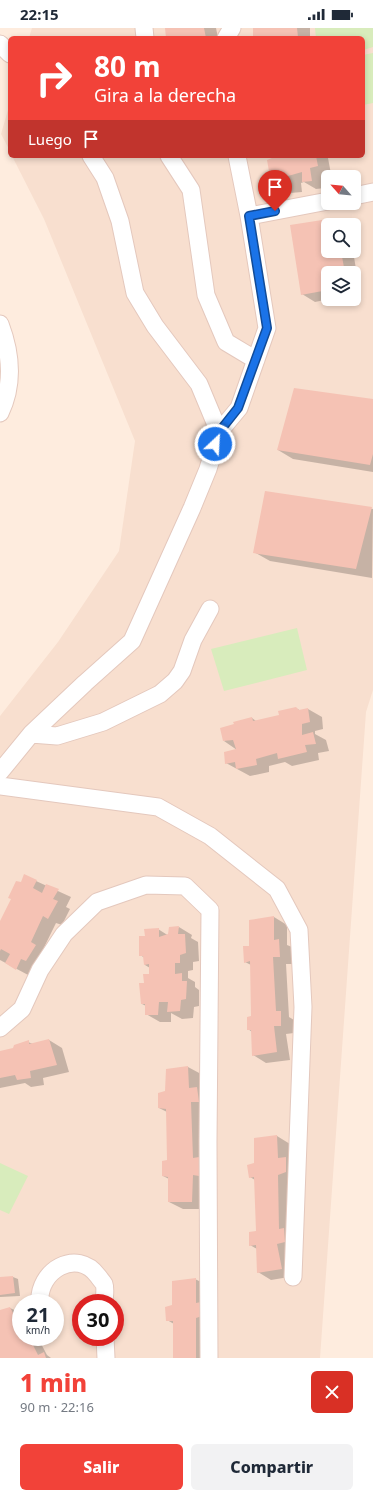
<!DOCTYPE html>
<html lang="es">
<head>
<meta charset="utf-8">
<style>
  :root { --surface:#fff; --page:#f2f2f3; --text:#1f2937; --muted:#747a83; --accent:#f24239 }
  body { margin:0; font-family:"Noto Sans",sans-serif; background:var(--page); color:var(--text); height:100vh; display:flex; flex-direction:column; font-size:15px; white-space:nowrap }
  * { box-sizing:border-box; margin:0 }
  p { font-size:13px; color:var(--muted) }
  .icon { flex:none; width:22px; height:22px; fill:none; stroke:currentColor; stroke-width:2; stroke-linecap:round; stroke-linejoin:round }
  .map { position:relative; height:1330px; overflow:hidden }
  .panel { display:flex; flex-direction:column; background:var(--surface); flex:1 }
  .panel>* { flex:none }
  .top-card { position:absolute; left:8px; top:8px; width:357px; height:122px; border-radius:6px; box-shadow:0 2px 6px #0003; background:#f24239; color:#fff; overflow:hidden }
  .needle { width:26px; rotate:297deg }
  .controls { position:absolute; left:321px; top:142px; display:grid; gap:8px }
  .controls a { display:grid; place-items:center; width:40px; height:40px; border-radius:6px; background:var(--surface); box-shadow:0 2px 6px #0003; font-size:20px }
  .speed { position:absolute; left:12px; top:1266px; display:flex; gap:8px; font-size:20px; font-weight:700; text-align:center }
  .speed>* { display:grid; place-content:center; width:52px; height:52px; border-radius:50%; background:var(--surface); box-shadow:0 2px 6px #0003; line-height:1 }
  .speed small { font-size:10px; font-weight:400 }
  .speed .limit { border:6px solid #d22; background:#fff; color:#111 }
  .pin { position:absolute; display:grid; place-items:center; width:34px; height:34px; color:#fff; margin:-41px -17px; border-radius:50% 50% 50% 0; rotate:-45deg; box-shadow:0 0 4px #0007 }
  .pin .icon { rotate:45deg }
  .me { position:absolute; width:44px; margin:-22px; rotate:25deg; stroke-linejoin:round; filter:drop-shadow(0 0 3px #0008) }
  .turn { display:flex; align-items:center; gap:14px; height:84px; padding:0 20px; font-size:18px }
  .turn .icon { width:52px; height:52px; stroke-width:2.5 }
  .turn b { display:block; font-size:28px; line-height:34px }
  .then { display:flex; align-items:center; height:38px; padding:0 20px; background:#0003; gap:8px; font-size:15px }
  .round { display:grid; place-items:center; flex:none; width:42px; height:42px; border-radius:6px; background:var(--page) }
  .overview { display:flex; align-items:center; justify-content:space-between; height:68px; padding:0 20px }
  h1 { font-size:24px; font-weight:800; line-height:30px; color:var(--accent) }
  .button { display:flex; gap:8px; margin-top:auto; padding:8px 20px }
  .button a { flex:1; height:46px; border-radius:6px; background:var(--accent); color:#fff; font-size:16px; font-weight:800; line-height:46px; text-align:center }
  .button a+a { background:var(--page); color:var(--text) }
  .status { display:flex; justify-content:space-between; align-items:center; height:28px; padding:0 20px; background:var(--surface); direction:ltr }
  .status svg { height:11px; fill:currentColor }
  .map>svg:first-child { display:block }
</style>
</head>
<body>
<div class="status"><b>22:15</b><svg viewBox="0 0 49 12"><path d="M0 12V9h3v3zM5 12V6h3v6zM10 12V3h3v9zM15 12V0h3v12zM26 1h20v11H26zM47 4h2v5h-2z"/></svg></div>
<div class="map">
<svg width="373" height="1330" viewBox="0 0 373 1330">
  <rect width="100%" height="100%" fill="#feecde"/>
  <!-- residential -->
  <path fill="#f8dfcf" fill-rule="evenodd" d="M32 0H373V662L366 684 320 1330H0V688L58 614 119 523 135 413 44 191 12 128H363V10H29ZM328 149H354V175H328ZM328 197H354V223H328ZM328 245H354V271H328ZM21 1275H55V1309H21ZM81 1275H115V1309H81Z
    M10 75V123L1 106Z"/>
  <!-- green -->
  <path fill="#d8ecbc" d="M315 0H373V19L363 22V10H316Z
    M373 25V75L363 77V27Z
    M297 600 307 642 224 663 211 621Z
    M0 1135 28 1148 9 1186 0 1182Z"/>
  <!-- shadow -->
  <path fill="#0003" d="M166 0H216L218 10H167Z
    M254 0H310V10H254Z
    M272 128H324L328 130 331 146 323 148 325 160 316 161 304 154 301 155 302 164 290 165 277 157 276 152 271 149Z
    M335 191 346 197H328V223H353L360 265 354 266V245H328L329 271 315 274 302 266 291 198Z
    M373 372V444L293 431 278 422Z
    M266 464 373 481 372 550 270 533 254 524Z
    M296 680 301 683 308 681 322 689 323 701 315 703V706L326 712 329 723 318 725 319 732 292 738 285 734 269 738V744L250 748 226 735 237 722 224 713 252 690 256 693 280 688Z
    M36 853 71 869 66 879 70 881 62 897 56 895 30 948 0 932V895L21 855Z
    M274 889 287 897V917L292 919 293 936H286L289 989 294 992V1005L286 1006 290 1032 266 1035 253 1027 252 1004 248 1001 252 989 251 937 245 934 250 919V893Z
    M179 899 192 907 191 910 198 914 199 933 193 934V942L188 943V950L195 954V959L199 962V978L194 979 193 990 182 991 171 985V994H160L146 986V978L142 976 145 956 150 947V940L145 937V930L140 927 146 909 158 901 169 908Z
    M49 1012 62 1020 69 1044 43 1050 44 1057 31 1059 25 1055 0 1060V1024L14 1021 28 1014 33 1016Z
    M188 1039 201 1046 205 1181H183L169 1174V1151L163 1148 168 1132 167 1084 159 1080 166 1063 167 1042Z
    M277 1108 290 1116 295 1248 271 1252 258 1244 257 1221 250 1217 257 1204 255 1152 250 1149 255 1136Z
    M13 1249 18 1251 20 1268 0 1269V1250Z
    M195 1251 209 1258V1330H174V1296L167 1292 173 1278Z
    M10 1280 21 1285V1309H39L38 1310 47 1327 51 1330H0V1284Z"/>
  <!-- building -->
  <path fill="#f5c2b4" d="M165 0H204L206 10H166Z
    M253 0H297L298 9 253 10Z
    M271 128H316L318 138 310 140 312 153 302 154V144L288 148 289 157 276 158 275 148 270 149 267 132 272 130Z
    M335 190 337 197H328V223H341L345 245H328V262L301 267 290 197Z
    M294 360 373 371V426L370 437 277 422Z
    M265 463 372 479 356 541 253 525Z
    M296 679 299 682 308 680 310 694 302 696V707L313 704 316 716 305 717 307 724 278 731 277 725 256 731 257 737 236 741 235 734 225 736 224 724 236 721 233 712 223 713 220 700 234 696 233 694 252 689 253 693 279 687 278 683Z
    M24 846 37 852 33 860 42 865 46 856 59 861 53 871 58 873 48 891 43 888 31 914 36 917 26 933 21 931 16 942 5 935 10 926 1 921 0 923V893L11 871 8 870 16 853 21 854Z
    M274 888V912L279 911 280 929H273L276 983H281V998H274L277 1024 252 1028 251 1002H247V989L251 988 250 933 244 935 243 918H249V892Z
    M179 898 178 906H185L186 925 180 927V935H175V946L182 945V953H187L186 971 181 972 180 983 167 984 168 974H159L158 987H145V976H141L139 955H144L143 946H149V936L144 937 143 928H139V908H145L144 901 159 900V909L168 906 169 899Z
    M49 1011 57 1037 30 1043 31 1050 17 1052 15 1047 0 1050V1023L13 1020 14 1017 29 1012V1016Z
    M188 1038 189 1060 197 1059 199 1074H191L193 1130 199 1129V1148L193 1147 192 1174H168V1149L162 1148V1133L167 1132 166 1081 158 1080V1065L165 1063 166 1041Z
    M277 1107 278 1130 286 1129V1144L278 1147 279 1201 284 1200 285 1214 277 1216 282 1241 257 1245 256 1217 249 1218V1204L256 1203 254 1149 249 1150 247 1137 254 1135V1110Z
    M13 1248 15 1265 0 1267V1249Z
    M196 1250V1275L201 1274 202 1288 196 1290V1330H173V1293H166L165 1279 172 1277V1253Z
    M10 1279 13 1285 18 1282 21 1287V1309H29L38 1327 44 1324 46 1330H0V1282Z"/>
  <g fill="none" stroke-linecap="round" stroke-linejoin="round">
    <defs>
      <path id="street" d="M144 0 145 10
        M226 10 232 0
        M0 16 10 26
        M169 128 191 162 206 267 226 314 256 332
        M354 168 373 164
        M249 188 328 173
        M0 296C11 325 14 356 0 385
        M219 404 239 380 267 300 249 188 237 128
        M31 706 57 708 103 694 160 666 175 653 182 643 193 612 210 581
        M0 744 31 706 85 655 132 613 192 480 208 441 219 404 199 356 155 298 135 265 120 193 105 150 91 128
        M0 758 158 779 210 808 277 861 299 902 303 979 293 1249
        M0 1000 22 981 40 942 64 906 97 874 146 857 185 858 210 882 208 1114 209 1330
        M40 1275C37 1243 77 1219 98 1248 100 1251 103 1254 104 1256 106 1261 104 1270 104 1275
        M105 1309 106 1330"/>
    </defs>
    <!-- street casing -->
    <use href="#street" stroke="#e4c8bd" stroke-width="19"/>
    <!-- street -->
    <use href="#street" stroke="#fff" stroke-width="17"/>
  </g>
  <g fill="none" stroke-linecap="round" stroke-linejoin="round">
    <defs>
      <path id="route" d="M215 416 219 404 238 380 267 300 249 188 275 183"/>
    </defs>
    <!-- route casing -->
    <use href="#route" stroke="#114b97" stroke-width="10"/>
    <!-- route -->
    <use href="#route" stroke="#1a73e8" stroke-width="7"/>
  </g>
</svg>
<div class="controls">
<a><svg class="needle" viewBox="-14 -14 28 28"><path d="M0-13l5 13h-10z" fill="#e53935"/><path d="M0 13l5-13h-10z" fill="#747a83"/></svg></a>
<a><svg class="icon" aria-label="search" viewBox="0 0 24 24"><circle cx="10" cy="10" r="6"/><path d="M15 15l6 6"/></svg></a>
<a><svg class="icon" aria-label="layers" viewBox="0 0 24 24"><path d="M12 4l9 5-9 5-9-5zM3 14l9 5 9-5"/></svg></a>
</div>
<div class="speed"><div>21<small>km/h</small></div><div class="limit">30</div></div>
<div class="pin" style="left:275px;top:183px;background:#d93025"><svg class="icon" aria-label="arrive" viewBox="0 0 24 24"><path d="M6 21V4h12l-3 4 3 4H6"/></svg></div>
<svg class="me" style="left:215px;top:416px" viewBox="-20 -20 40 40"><circle r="17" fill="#1a73e8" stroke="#fff" stroke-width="3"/><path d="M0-11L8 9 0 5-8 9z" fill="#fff"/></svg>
<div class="top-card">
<div class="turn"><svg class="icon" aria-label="right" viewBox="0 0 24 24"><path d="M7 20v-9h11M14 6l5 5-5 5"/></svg><div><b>80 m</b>Gira a la derecha</div></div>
<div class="then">Luego<svg class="icon" aria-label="arrive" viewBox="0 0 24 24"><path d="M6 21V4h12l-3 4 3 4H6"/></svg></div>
</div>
</div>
<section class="panel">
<div class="overview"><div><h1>1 min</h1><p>90 m · 22:16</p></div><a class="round" style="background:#d93025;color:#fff"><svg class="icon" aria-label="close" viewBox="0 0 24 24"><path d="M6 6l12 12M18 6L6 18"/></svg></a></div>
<div class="button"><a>Salir</a><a>Compartir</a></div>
</section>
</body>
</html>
